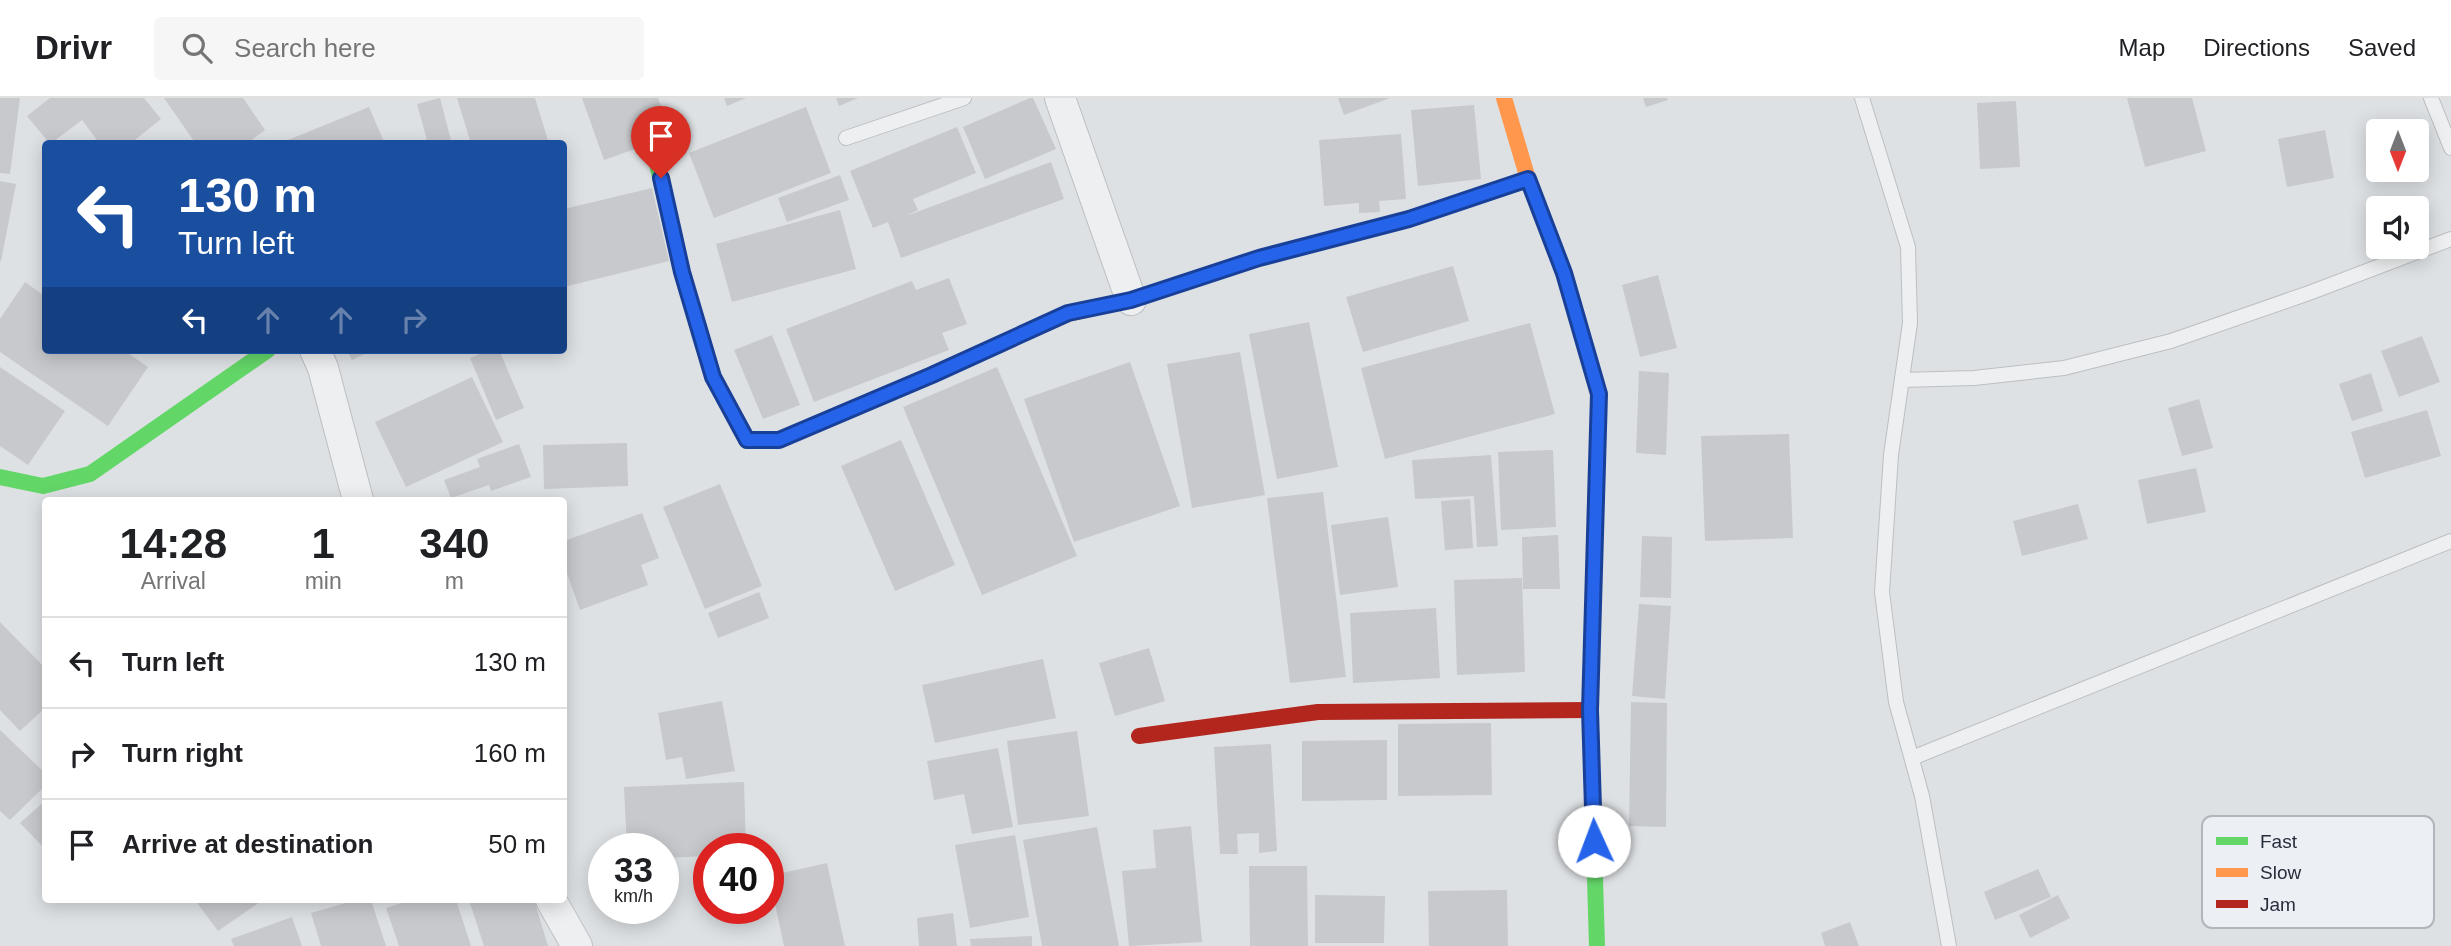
<!DOCTYPE html>
<html lang="en">
<head>
<meta charset="utf-8">
<style>
  :root { --surface:#fff; --page:#f6f6f6; --text:#202124; --muted:#757577; --line:#e0e0e0 }
  body { margin:0; font-family:Helvetica,sans-serif; background:var(--page); color:var(--text); height:100vh; display:flex; flex-direction:column; font-size:26px; white-space:nowrap }
  * { box-sizing:border-box; margin:0 }
  p { font-size:23px; color:var(--muted) }
  .icon { flex:none; width:38px; height:38px; fill:none; stroke:currentColor; stroke-width:2; stroke-linecap:round; stroke-linejoin:round }
  .map { position:relative; flex:1; overflow:hidden }
  .details { position:absolute; left:42px; top:399px; width:525px; height:406px; display:flex; flex-direction:column; background:var(--surface); border-radius:7px; box-shadow:0 4px 18px #0003 }
  .details>* { flex:none }
  .banner { position:absolute; left:42px; top:42px; width:525px; height:214px; border-radius:7px; box-shadow:0 4px 18px #0003; background:#1a4fa0; color:#fff; overflow:hidden }
  .needle { width:46px; rotate:180deg }
  .controls { position:absolute; left:2366px; top:21px; display:grid; gap:14px }
  .controls a { display:grid; place-items:center; width:63px; height:63px; border-radius:7px; background:var(--surface); box-shadow:0 4px 18px #0003; font-size:35px }
  .speed { position:absolute; left:588px; top:735px; display:flex; gap:14px; font-size:35px; font-weight:700; text-align:center }
  .speed>* { display:grid; place-content:center; width:91px; height:91px; border-radius:50%; background:var(--surface); box-shadow:0 4px 18px #0003; line-height:1 }
  .speed small { font-size:18px; font-weight:400 }
  .speed .limit { border:10px solid #d22; background:#fff; color:#111 }
  .pin { position:absolute; display:grid; place-items:center; width:60px; height:60px; color:#fff; margin:-72px -30px; border-radius:50% 50% 50% 0; rotate:-45deg; box-shadow:0 0 7px #0007 }
  .pin .icon { rotate:45deg }
  .me { position:absolute; width:77px; margin:-38px; rotate:358deg; stroke-linejoin:round; filter:drop-shadow(0 0 5px #0008) }
  .turn { display:flex; align-items:center; gap:24px; height:147px; padding:0 21px; font-size:32px }
  .turn .icon { width:91px; height:91px; stroke-width:2.5 }
  .turn b { display:block; font-size:49px; line-height:60px }
  .lanes { display:flex; align-items:center; height:66px; padding:0 21px; background:#0003; justify-content:center; gap:35px; direction:ltr }
  .lanes .off { opacity:.35 }
  .eta { display:flex; justify-content:space-evenly; align-items:center; height:119px; text-align:center }
  .eta b { font-size:42px; font-weight:800; line-height:49px }
  ul { padding:0; list-style:none }
  li { display:flex; align-items:center; gap:21px; height:91px; padding:0 21px; border-top:2px solid var(--line) }
  li div { flex:1 }
  li b { display:block; font-size:26px }
  li em { font-style:normal }
  header { display:flex; align-items:center; gap:42px; box-sizing:border-box; height:98px; padding:0 35px; background:var(--surface); border-bottom:2px solid var(--line) }
  header strong { font-size:33px }
  nav { display:flex; gap:38px; margin-inline-start:auto; font-size:24px }
  .search { width:490px; height:63px; background:var(--page); display:flex; align-items:center; gap:18px; box-sizing:border-box; padding:0 24px; border-radius:7px; color:var(--muted); font-size:26px }
  .map>svg:first-child { display:block }
</style>
</head>
<body>
<header>
<strong>Drivr</strong>
<div class="search"><svg class="icon" aria-label="search" viewBox="0 0 24 24"><circle cx="10" cy="10" r="6"/><path d="M15 15l6 6"/></svg>Search here</div>
<nav><a>Map</a><a>Directions</a><a>Saved</a></nav>
</header>
<div class="map">
<svg width="2451" height="848" viewBox="0 0 2451 848">
  <rect width="100%" height="100%" fill="#dee1e4"/>
  <!-- building -->
  <path fill="#c7c9cc" d="M0 0H20L10 76 0 75Z
    M50 0H144L161 21 130 46H100L82 22 50 46 27 18Z
    M164 0H243L265 32 246 46H196Z
    M440 0 452 46H428L417 6Z
    M457 0H535L549 46H471Z
    M582 0H658L672 38 604 62Z
    M724 0H746L727 8Z
    M836 0H858L839 8Z
    M1030 0H1033L1056 51 985 81 963 29Z
    M1338 0H1390L1344 17Z
    M1643 0H1667L1668 2 1646 9Z
    M2127 0H2192L2206 53 2145 69Z
    M2016 3 2020 69 1980 71 1977 5Z
    M1474 7 1481 81 1418 88 1411 12Z
    M369 9 385 46H290L288 42Z
    M806 9 831 75 714 120 689 55Z
    M957 29 976 75 913 101 918 112 906 118 1051 64 1064 101 901 160 888 124 873 130 850 73Z
    M2325 32 2334 80 2287 89 2278 41Z
    M1401 36 1406 101 1379 103 1380 114 1359 115V105L1324 108 1319 42Z
    M840 77 849 102 787 124 778 100Z
    M0 83 16 86 1 163H0Z
    M652 90 669 163 564 189V111Z
    M840 112 856 171 732 204 716 146Z
    M1453 168 1469 223 1363 254 1346 199Z
    M1658 177 1677 250 1640 259 1622 187Z
    M949 180 967 226 942 235 949 252 814 304 786 231 912 183 916 192Z
    M25 184 46 199V252H123L148 269 108 328 0 254V221Z
    M1309 224 1338 369 1277 381 1249 236Z
    M1530 225 1555 316 1385 361 1361 270Z
    M772 237 800 307 763 321 734 252Z
    M2422 238 2440 284 2399 299 2381 253Z
    M347 252H373L352 262Z
    M490 252H499L524 310 496 322 470 260Z
    M1240 254 1265 397 1192 410 1167 266Z
    M1130 264 1180 408 1074 444 1024 301Z
    M0 269 65 313 28 367 0 348Z
    M997 269 1077 458 982 497 903 309Z
    M1639 273 1669 275 1666 357 1636 355Z
    M2371 275 2383 313 2352 323 2339 286Z
    M472 279 503 344 406 389 375 324Z
    M2199 301 2213 350 2182 358 2168 310Z
    M2427 312 2441 358 2365 380 2351 334Z
    M1789 336 1793 440 1705 443 1701 338Z
    M901 342 955 467 895 493 841 368Z
    M627 345 628 388 544 391 543 347Z
    M519 346 531 379 491 393 489 387 451 400 444 382 480 369 477 361Z
    M1553 352 1556 429 1501 432 1498 354Z
    M1491 357 1498 448 1477 449 1474 398 1415 401 1412 362Z
    M2196 370 2206 414 2147 426 2138 382Z
    M720 386 762 488 705 511 663 409Z
    M1323 394 1346 579 1290 585 1267 400Z
    M1470 401 1473 450 1445 452 1441 403Z
    M2078 406 2088 441 2022 458 2013 423Z
    M642 415 659 460 641 467 648 487 580 512 564 467V443Z
    M1388 419 1398 489 1340 497 1331 427Z
    M1558 437 1560 491H1523L1522 439Z
    M1642 438 1672 439 1671 500 1640 499Z
    M1522 480 1525 574 1457 577 1454 482Z
    M759 494 769 520 718 540 708 515Z
    M1639 506 1671 508 1665 601 1632 598Z
    M1436 510 1440 580 1353 585 1350 515Z
    M0 524 46 571V609L20 633 0 612Z
    M1149 550 1165 603 1115 618 1099 565Z
    M1043 561 1056 620 935 645 922 587Z
    M722 603 735 673 686 681 682 659 666 662 658 615Z
    M1631 604 1667 605 1666 729 1629 728Z
    M1491 625 1492 697 1398 698V626Z
    M0 632 46 676V687L10 722 0 713Z
    M1077 633 1089 718 1018 727 1007 643Z
    M1387 642V702L1302 703V643Z
    M1271 646 1277 753 1259 755V735L1237 736 1238 756H1220L1214 649Z
    M998 650 1013 729 972 736 964 696 934 702 927 663Z
    M744 684 746 751H709V758L663 760V751H627L624 689Z
    M46 702V752L20 725Z
    M1191 728 1202 844 1129 848 1122 773 1156 770 1153 732Z
    M1097 729 1119 848H1042L1023 742Z
    M1015 737 1029 819 970 830 955 747Z
    M827 765 845 848H784L769 778Z
    M1249 768H1307L1308 848H1250Z
    M2038 771 2051 799 1995 822 1984 794Z
    M1507 792 1508 848H1429L1428 793Z
    M1315 797 1385 798 1384 845H1315Z
    M2058 797 2070 820 2030 840 2019 817Z
    M195 802H263L218 833Z
    M356 802H371L386 848H321L311 815Z
    M412 802H456L471 848H399L386 810Z
    M469 802H534L548 848H484Z
    M953 815 957 848H919L917 820Z
    M292 819 302 848H234L231 841Z
    M1850 824 1859 848H1825L1821 835Z
    M1032 838V848H971L970 841Z"/>
  <g fill="none" stroke-linecap="round" stroke-linejoin="round">
    <defs>
      <path id="lane" d="M1862 0 1908 149 1910 225 1891 357 1882 494 1896 604 1922 698 1949 848
        M2431 0 2451 50
        M846 40 964 0
        M1902 282 1974 280 2064 270 2171 243 2309 195 2451 141
        M1912 660 2451 443"/>
      <path id="street" d="M1060 0 1131 202
        M315 252 323 270 358 402
        M551 802 577 848"/>
    </defs>
    <!-- lane casing -->
    <use href="#lane" stroke="#bcbfc2" stroke-width="16"/>
    <!-- street casing -->
    <use href="#street" stroke="#bcbfc2" stroke-width="32"/>
    <!-- lane -->
    <use href="#lane" stroke="#eeeff0" stroke-width="14"/>
    <!-- street -->
    <use href="#street" stroke="#eeeff0" stroke-width="30"/>
    <!-- fast -->
    <path stroke="#63d668" stroke-width="16" d="M655 57 682 175 713 279 747 343 779 342 888 296
      M1182 185 1259 160 1409 121 1528 81
      M0 379 43 388 90 376 268 252
      M1596 389 1590 612 1597 848"/>
    <!-- slow -->
    <path stroke="#ff974d" stroke-width="16" d="M1504 0 1528 81 1564 175 1599 296 1596 389
      M888 296 1068 216 1131 202 1182 185"/>
    <!-- jam -->
    <path stroke="#b3261e" stroke-width="16" d="M1139 638 1318 614 1590 612"/>
  </g>
  <g fill="none" stroke-linecap="round" stroke-linejoin="round">
    <defs>
      <path id="route" d="M661 80 682 174 713 279 747 342H779L932 277 1068 215 1131 202 1259 160 1409 121 1528 81 1564 175 1599 296 1590 612 1594 743"/>
    </defs>
    <!-- route casing -->
    <use href="#route" stroke="#184099" stroke-width="18"/>
    <!-- route -->
    <use href="#route" stroke="#2563eb" stroke-width="12"/>
  </g>
  <!-- legend -->
  <rect x="2202" y="718" width="232" height="112" rx="10" fill="#eceff4" stroke="#b1b5bc" stroke-width="2"/>
  <rect x="2216" y="739" width="32" height="8" fill="#63d668"/>
  <rect x="2216" y="770" width="32" height="9" fill="#ff974d"/>
  <rect x="2216" y="802" width="32" height="8" fill="#b3261e"/>
  <g font-size="19" fill="#272d3b">
    <text x="2260" y="750">Fast</text>
    <text x="2260" y="781">Slow</text>
    <text x="2260" y="813">Jam</text>
  </g>
</svg>
<div class="controls">
<a><svg class="needle" viewBox="-14 -14 28 28"><path d="M0-13l5 13h-10z" fill="#e53935"/><path d="M0 13l5-13h-10z" fill="#757577"/></svg></a>
<a><svg class="icon" aria-label="sound" viewBox="0 0 24 24"><path d="M4 9h4l5-4v14l-5-4H4zM17 9q2 3 0 6"/></svg></a>
</div>
<div class="speed"><div>33<small>km/h</small></div><div class="limit">40</div></div>
<div class="pin" style="left:661px;top:80px;background:#d93025"><svg class="icon" aria-label="arrive" viewBox="0 0 24 24"><path d="M6 21V4h12l-3 4 3 4H6"/></svg></div>
<svg class="me" style="left:1594px;top:743px" viewBox="-20 -20 40 40"><circle r="19" fill="#fff"/><path d="M0-13L10 11 0 6-10 11z" fill="#2563eb"/></svg>
<div class="banner">
<div class="turn"><svg class="icon" aria-label="left" viewBox="0 0 24 24"><path d="M17 20v-9H6M10 6l-5 5 5 5"/></svg><div><b>130 m</b>Turn left</div></div>
<div class="lanes"><svg class="icon" aria-label="left" viewBox="0 0 24 24"><path d="M17 20v-9H6M10 6l-5 5 5 5"/></svg><svg class="icon off" aria-label="ahead" viewBox="0 0 24 24"><path d="M12 20V5M6 11l6-6 6 6"/></svg><svg class="icon off" aria-label="ahead" viewBox="0 0 24 24"><path d="M12 20V5M6 11l6-6 6 6"/></svg><svg class="icon off" aria-label="right" viewBox="0 0 24 24"><path d="M7 20v-9h11M14 6l5 5-5 5"/></svg></div>
</div>
<section class="details">
<div class="eta">
<div><b>14:28</b><p>Arrival</p></div>
<div><b>1</b><p>min</p></div>
<div><b>340</b><p>m</p></div>
</div>
<ul>
<li><svg class="icon" aria-label="left" viewBox="0 0 24 24"><path d="M17 20v-9H6M10 6l-5 5 5 5"/></svg><div><b>Turn left</b></div><em>130 m</em></li>
<li><svg class="icon" aria-label="right" viewBox="0 0 24 24"><path d="M7 20v-9h11M14 6l5 5-5 5"/></svg><div><b>Turn right</b></div><em>160 m</em></li>
<li><svg class="icon" aria-label="arrive" viewBox="0 0 24 24"><path d="M6 21V4h12l-3 4 3 4H6"/></svg><div><b>Arrive at destination</b></div><em>50 m</em></li>
</ul>
</section>
</div>
</body>
</html>
